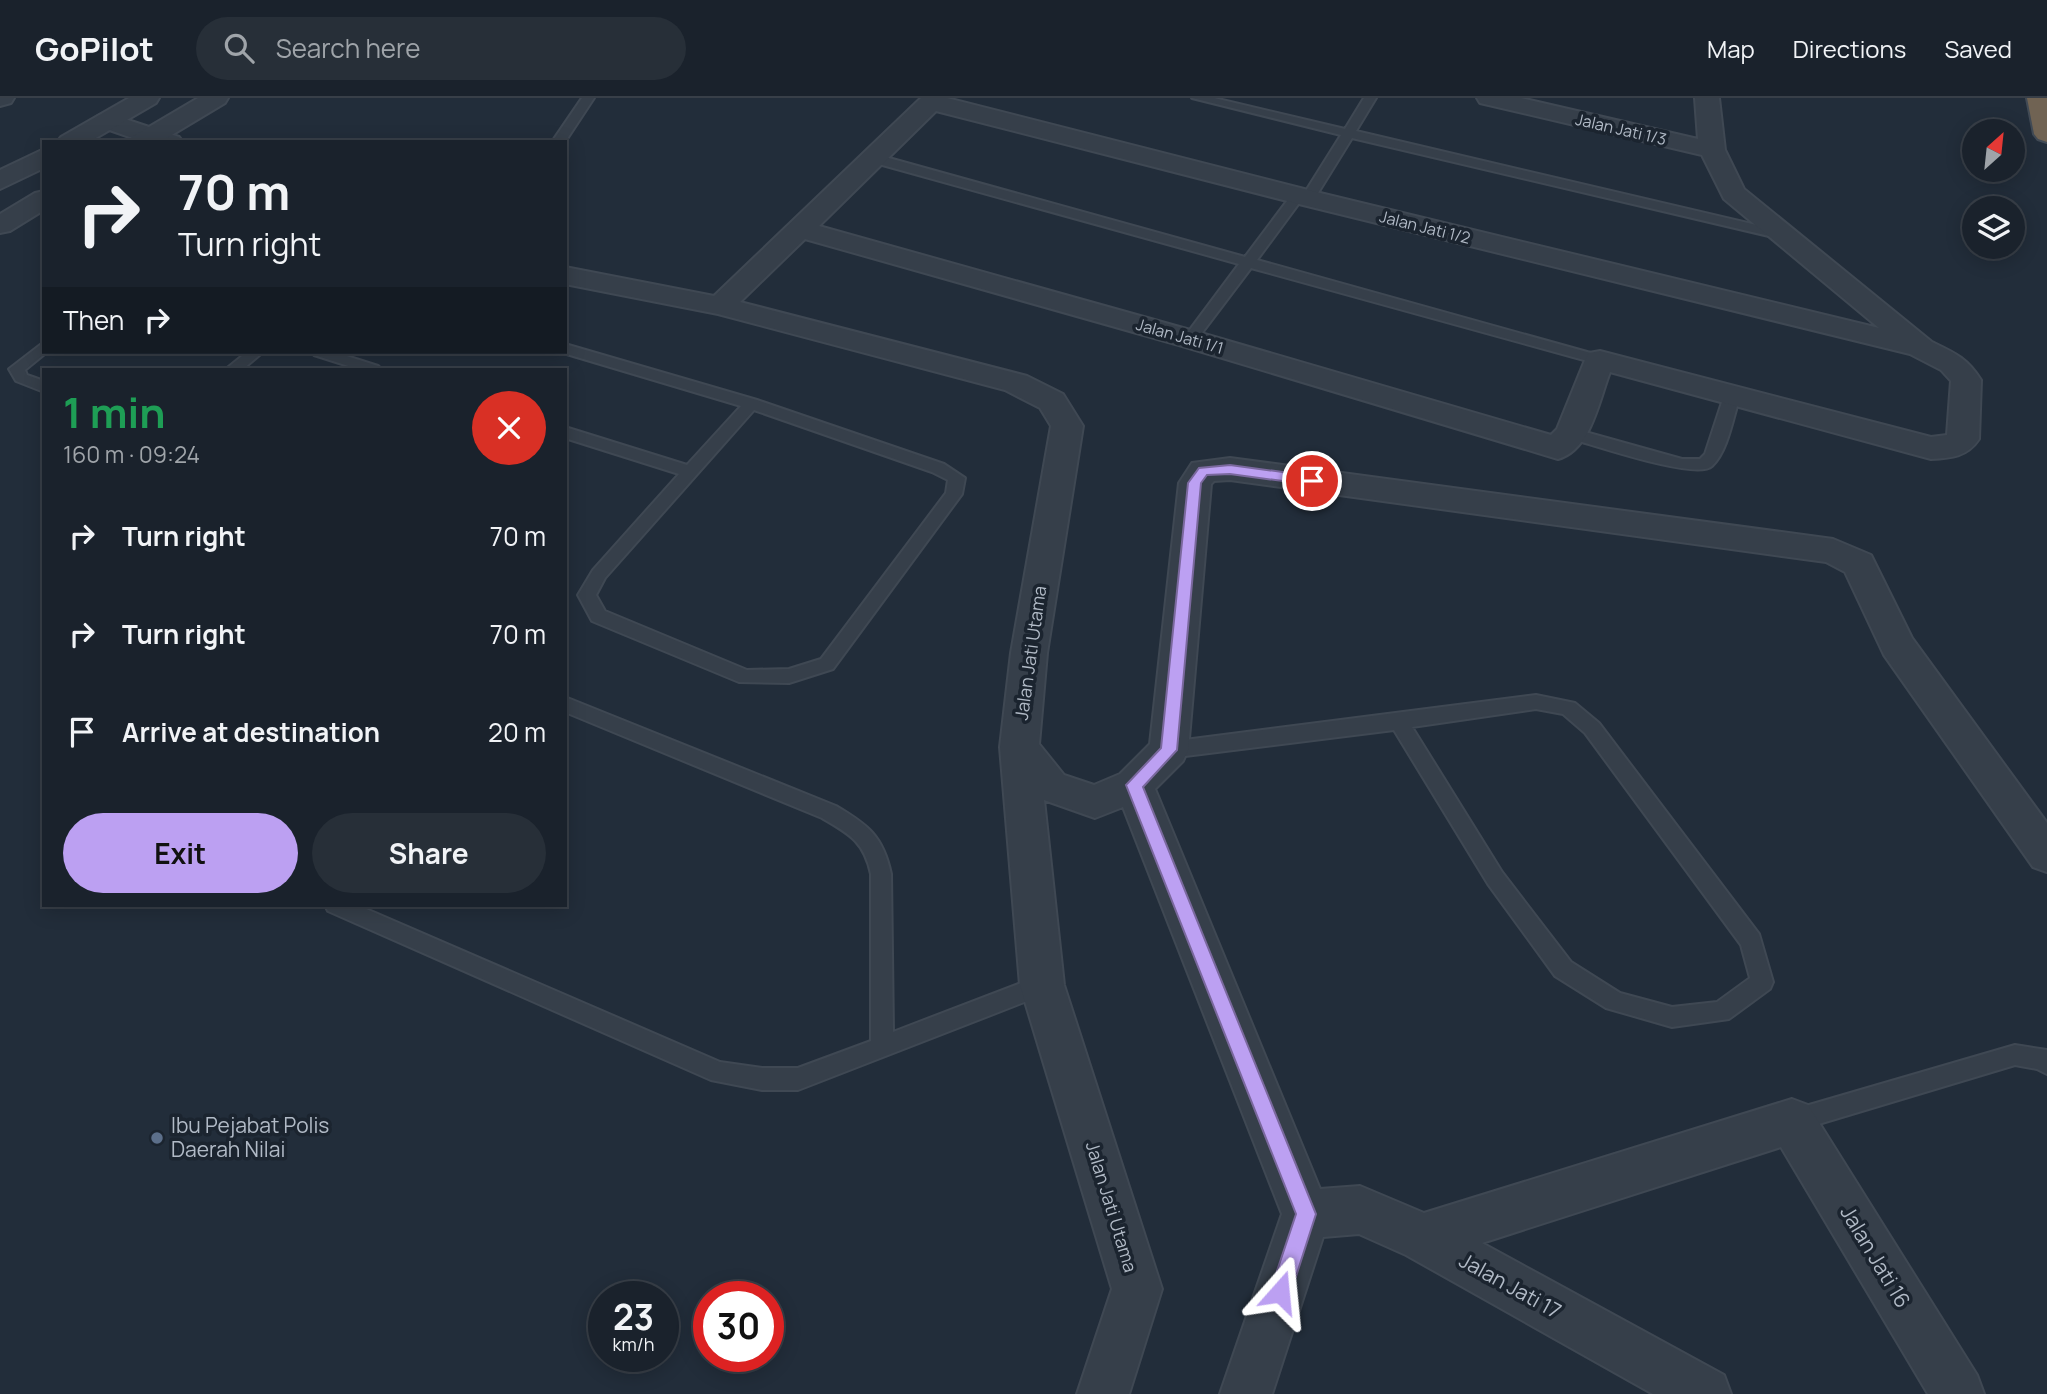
<!DOCTYPE html>
<html lang="en">
<head>
<meta charset="utf-8">
<style>
  :root { --surface:#1a222c; --page:#272f38; --text:#f1f3f6; --muted:#9fa4a9; --line:#383f48; --accent:#bca0f2 }
  body { margin:0; font-family:Manrope,sans-serif; background:var(--page); color:var(--text); height:100vh; display:flex; flex-direction:column; font-size:26px; white-space:nowrap }
  * { box-sizing:border-box; margin:0 }
  p { font-size:23px; color:var(--muted) }
  .icon { flex:none; width:38px; height:38px; fill:none; stroke:currentColor; stroke-width:2; stroke-linecap:round; stroke-linejoin:round }
  .map { position:relative; flex:1; overflow:hidden }
  .details { position:absolute; left:42px; top:270px; width:525px; height:539px; display:flex; flex-direction:column; background:var(--surface); border-radius:0px; box-shadow:0 4px 18px #0003,0 0 0 2px var(--line) }
  .details>* { flex:none }
  .hud { position:absolute; left:42px; top:42px; width:525px; height:214px; border-radius:0px; box-shadow:0 4px 18px #0003,0 0 0 2px var(--line); background:#1a222c; color:var(--text); overflow:hidden }
  .needle { width:46px; rotate:27deg }
  .controls { position:absolute; left:1962px; top:21px; display:grid; gap:14px }
  .controls a { display:grid; place-items:center; width:63px; height:63px; border-radius:50%; background:var(--surface); box-shadow:0 4px 18px #0003,0 0 0 2px var(--line); font-size:35px }
  .speed { position:absolute; left:588px; top:1183px; display:flex; gap:14px; font-size:35px; font-weight:700; text-align:center }
  .speed>* { display:grid; place-content:center; width:91px; height:91px; border-radius:50%; background:var(--surface); box-shadow:0 4px 18px #0003,0 0 0 2px var(--line); line-height:1 }
  .speed small { font-size:18px; font-weight:400 }
  .speed .limit { border:10px solid #d22; background:#fff; color:#111 }
  .pin { position:absolute; display:grid; place-items:center; width:60px; height:60px; color:#fff; margin:-30px; border:4px solid #fff; border-radius:50%; box-shadow:0 2px 7px #0007 }
  .me { position:absolute; width:77px; margin:-38px; rotate:18deg; stroke-linejoin:round; filter:drop-shadow(0 0 5px #0008) }
  .turn { display:flex; align-items:center; gap:24px; height:147px; padding:0 21px; font-size:32px }
  .turn .icon { width:91px; height:91px; stroke-width:2.5 }
  .turn b { display:block; font-size:49px; line-height:60px }
  .then { display:flex; align-items:center; height:66px; padding:0 21px; background:#0003; gap:14px; font-size:26px }
  .round { display:grid; place-items:center; flex:none; width:74px; height:74px; border-radius:37px; background:var(--page) }
  .summary { display:flex; align-items:center; justify-content:space-between; height:119px; padding:0 21px }
  h1 { font-size:42px; font-weight:700; line-height:52px; color:#1e9e55 }
  .button { display:flex; gap:14px; margin-top:auto; padding:14px 21px }
  .button a { flex:1; height:80px; border-radius:42px; background:var(--accent); color:#111; font-size:28px; font-weight:700; line-height:80px; text-align:center }
  .button a+a { background:var(--page); color:var(--text) }
  ul { padding:0; list-style:none }
  li { display:flex; align-items:center; gap:21px; height:98px; padding:0 21px }
  li div { flex:1 }
  li b { display:block; font-size:26px }
  li em { font-style:normal }
  header { display:flex; align-items:center; gap:42px; box-sizing:border-box; height:98px; padding:0 35px; background:var(--surface); border-bottom:2px solid var(--line) }
  header strong { font-size:33px }
  nav { display:flex; gap:38px; margin-inline-start:auto; font-size:24px }
  .search { width:490px; height:63px; background:var(--page); display:flex; align-items:center; gap:18px; box-sizing:border-box; padding:0 24px; border-radius:38px; color:var(--muted); font-size:26px }
  .map>svg:first-child { display:block }
</style>
</head>
<body>
<header>
<strong>GoPilot</strong>
<div class="search"><svg class="icon" aria-label="search" viewBox="0 0 24 24"><circle cx="10" cy="10" r="6"/><path d="M15 15l6 6"/></svg>Search here</div>
<nav><a>Map</a><a>Directions</a><a>Saved</a></nav>
</header>
<div class="map">
<svg width="2047" height="1296" viewBox="0 0 2047 1296">
  <rect width="100%" height="100%" fill="#222d3a"/>
  <g fill="none" stroke-linecap="round" stroke-linejoin="round">
    <defs>
      <path id="service" d="M582 0H594L565 44H552Z
        M1192 0H1214L1345 31 1364 0H1376L1356 33 1786 134 1793 138 1786 142 1352 40 1313 103 1302 101 1257 162 1605 259 1608 262 1605 265H1595L1251 170 1195 244 1190 246 1183 241 1239 166 868 63 867 60 873 56 878 57 1245 159 1293 95 1304 96 1341 37Z
        M44 244V254H47L25 272 27 277 44 283V294L16 283 9 271Z
        M565 246 757 302 944 366 965 380 962 396 833 571 789 585 739 584 592 523 578 497 593 472 679 376 565 340V329L687 367 741 308 560 254H565ZM754 312 932 374 948 382 946 395 821 561 789 571 747 572 605 513 596 497 605 480Z
        M247 254H263L243 271H226Z
        M312 254H334L378 268 381 271H358L314 257Z
        M1732 293 1740 298C1733 319 1728 353 1712 368 1696 383 1589 345 1565 339L1563 335 1571 330 1682 361H1700L1705 356 1724 298Z
        M1536 597 1575 605 1599 625 1759 836 1773 884 1770 891 1729 921 1672 929 1606 910 1555 878 1488 786 1394 632 1169 660 1162 657 1159 652 1162 647 1169 644ZM1536 611 1563 616 1585 635 1741 847 1750 880 1717 904 1672 909 1620 895 1571 864 1502 774 1412 629Z
        M565 599 836 708C868 727 883 738 891 776L893 934 1042 877 1050 880 1053 887 1050 894 798 992H762L711 982 328 813 325 807H357L720 964 762 970H798L871 943V776C864 743 849 736 822 720L565 614Z
        M2015 947 2047 952V976L2037 971 2015 967 1792 1034 1784 1031 1780 1023 1784 1015 1792 1012Z"/>
      <path id="minor" d="M0 0H14L11 5 0 8Z
        M921 0H947L1312 93 1879 230 1724 101 1702 57 1480 5 1477 0H1521L1698 41 1695 0H1719L1725 52 1744 91 1932 244C1955 255 1967 260 1981 282L1979 341C1967 359 1951 360 1931 361L1610 274C1599 302 1591 352 1558 361L1179 247 805 141 740 204 1027 278 1063 296 1083 328 1047 555 1039 646 1064 677 1094 687 1120 676 1150 646 1179 385 1192 365 1230 360 1833 441 1871 457 1912 540 2047 725V774L2033 769 1884 557 1845 474 1826 464 1230 382 1214 383 1211 386 1188 652 1183 663 1155 691 1320 1091 1360 1088 1424 1115 1792 1001 1808 1007 1977 1277 1984 1296H1928L1781 1049 1482 1145 1724 1277 1731 1296H1653L1406 1157 1359 1136 1323 1139 1272 1296H1220L1282 1116 1123 709 1095 720 1044 702 1064 887 1162 1191 1129 1296H1077L1112 1191 1020 887 1000 649 1011 555 1051 328 1040 310 1005 292 718 216 565 186V169L714 198ZM936 13 1299 106 1910 256 1941 272 1951 283 1947 337 1931 339 1600 253 1589 255 1585 262 1557 331 1551 337 1201 235 819 128Z
        M107 15 179 39 183 44H144L98 28 94 23 98 18Z"/>
      <path id="tertiary" d="M129 0H159L156 5 89 44H57L61 39Z
        M198 0H228L225 5 160 44H128L132 39Z
        M44 51V70L0 91V72Z
        M44 93V112L10 133 0 135V116L35 95Z"/>
      <path id="motorway" d="M2027 0H2047V44L2038 41 2034 36Z"/>
    </defs>
    <!-- service casing -->
    <use href="#service" stroke="#3f4853" stroke-width="4"/>
    <!-- minor casing -->
    <use href="#minor" stroke="#3f4853" stroke-width="4"/>
    <!-- tertiary casing -->
    <use href="#tertiary" stroke="#3f4853" stroke-width="4"/>
    <!-- motorway casing -->
    <use href="#motorway" stroke="#414a55" stroke-width="4"/>
    <!-- service -->
    <use href="#service" fill="#363f4a" fill-rule="evenodd"/>
    <!-- minor -->
    <use href="#minor" fill="#363f4a" fill-rule="evenodd"/>
    <!-- tertiary -->
    <use href="#tertiary" fill="#363f4a" fill-rule="evenodd"/>
    <!-- motorway -->
    <use href="#motorway" fill="#706353" fill-rule="evenodd"/>
  </g>
  <!-- route -->
  <path fill="#bca0f2" stroke="#7a689d" stroke-width="2" d="M1230 367 1312 378 1319 383 1312 387 1230 376 1207 377 1201 385 1177 652 1143 689 1316 1116 1291 1194 1288 1201 1280 1204 1273 1201 1270 1194 1296 1116 1126 687 1161 650 1188 385 1199 370Z"/>
  <!-- markers -->
  <circle fill="#5c6f8a" stroke="#1b242f" stroke-width="2.5" cx="157" cy="1040" r="7"/>
  <g text-anchor="middle" stroke-width="7" stroke-linejoin="round" paint-order="stroke">
    <!-- far-street labels -->
    <g font-size="16" fill="#b1bac6" stroke="#1b242f">
      <text transform="translate(1621 31) rotate(13)" y="6">Jalan Jati 1/3</text>
      <text transform="translate(1425 129) rotate(14)" y="6">Jalan Jati 1/2</text>
      <text transform="translate(1180 238) rotate(16)" y="6">Jalan Jati 1/1</text>
    </g>
    <!-- street labels -->
    <g font-size="18" fill="#b1bac6" stroke="#1b242f">
      <text transform="translate(1031 555) rotate(-82)" y="6">Jalan Jati Utama</text>
      <text transform="translate(1111 1109) rotate(73)" y="6">Jalan Jati Utama</text>
    </g>
    <!-- near-poi labels -->
    <g font-size="21" fill="#b1bac6" stroke="#1b242f" text-anchor="start">
      <text x="171" y="1035">Ibu Pejabat Polis<tspan x="171" dy="24">Daerah Nilai</tspan></text>
    </g>
    <!-- near-street labels -->
    <g font-size="21" fill="#b1bac6" stroke="#1b242f">
      <text transform="translate(1875 1159) rotate(59)" y="7">Jalan Jati 16</text>
      <text transform="translate(1510 1188) rotate(29)" y="7">Jalan Jati 17</text>
    </g>
  </g>
</svg>
<div class="controls">
<a><svg class="needle" viewBox="-14 -14 28 28"><path d="M0-13l5 13h-10z" fill="#e53935"/><path d="M0 13l5-13h-10z" fill="#9fa4a9"/></svg></a>
<a><svg class="icon" aria-label="layers" viewBox="0 0 24 24"><path d="M12 4l9 5-9 5-9-5zM3 14l9 5 9-5"/></svg></a>
</div>
<div class="speed"><div>23<small>km/h</small></div><div class="limit">30</div></div>
<div class="pin" style="left:1312px;top:383px;background:#d93025"><svg class="icon" aria-label="arrive" viewBox="0 0 24 24"><path d="M6 21V4h12l-3 4 3 4H6"/></svg></div>
<svg class="me" style="left:1280px;top:1194px" viewBox="-20 -20 40 40"><path d="M0-17L14 15 0 8-14 15z" fill="#bca0f2" stroke="#fff" stroke-width="4"/></svg>
<div class="hud">
<div class="turn"><svg class="icon" aria-label="right" viewBox="0 0 24 24"><path d="M7 20v-9h11M14 6l5 5-5 5"/></svg><div><b>70 m</b>Turn right</div></div>
<div class="then">Then<svg class="icon" aria-label="right" viewBox="0 0 24 24"><path d="M7 20v-9h11M14 6l5 5-5 5"/></svg></div>
</div>
<section class="details">
<div class="summary"><div><h1>1 min</h1><p>160 m · 09:24</p></div><a class="round" style="background:#d93025;color:#fff"><svg class="icon" aria-label="close" viewBox="0 0 24 24"><path d="M6 6l12 12M18 6L6 18"/></svg></a></div>
<ul>
<li><svg class="icon" aria-label="right" viewBox="0 0 24 24"><path d="M7 20v-9h11M14 6l5 5-5 5"/></svg><div><b>Turn right</b></div><em>70 m</em></li>
<li><svg class="icon" aria-label="right" viewBox="0 0 24 24"><path d="M7 20v-9h11M14 6l5 5-5 5"/></svg><div><b>Turn right</b></div><em>70 m</em></li>
<li><svg class="icon" aria-label="arrive" viewBox="0 0 24 24"><path d="M6 21V4h12l-3 4 3 4H6"/></svg><div><b>Arrive at destination</b></div><em>20 m</em></li>
</ul>
<div class="button"><a>Exit</a><a>Share</a></div>
</section>
</div>
</body>
</html>
